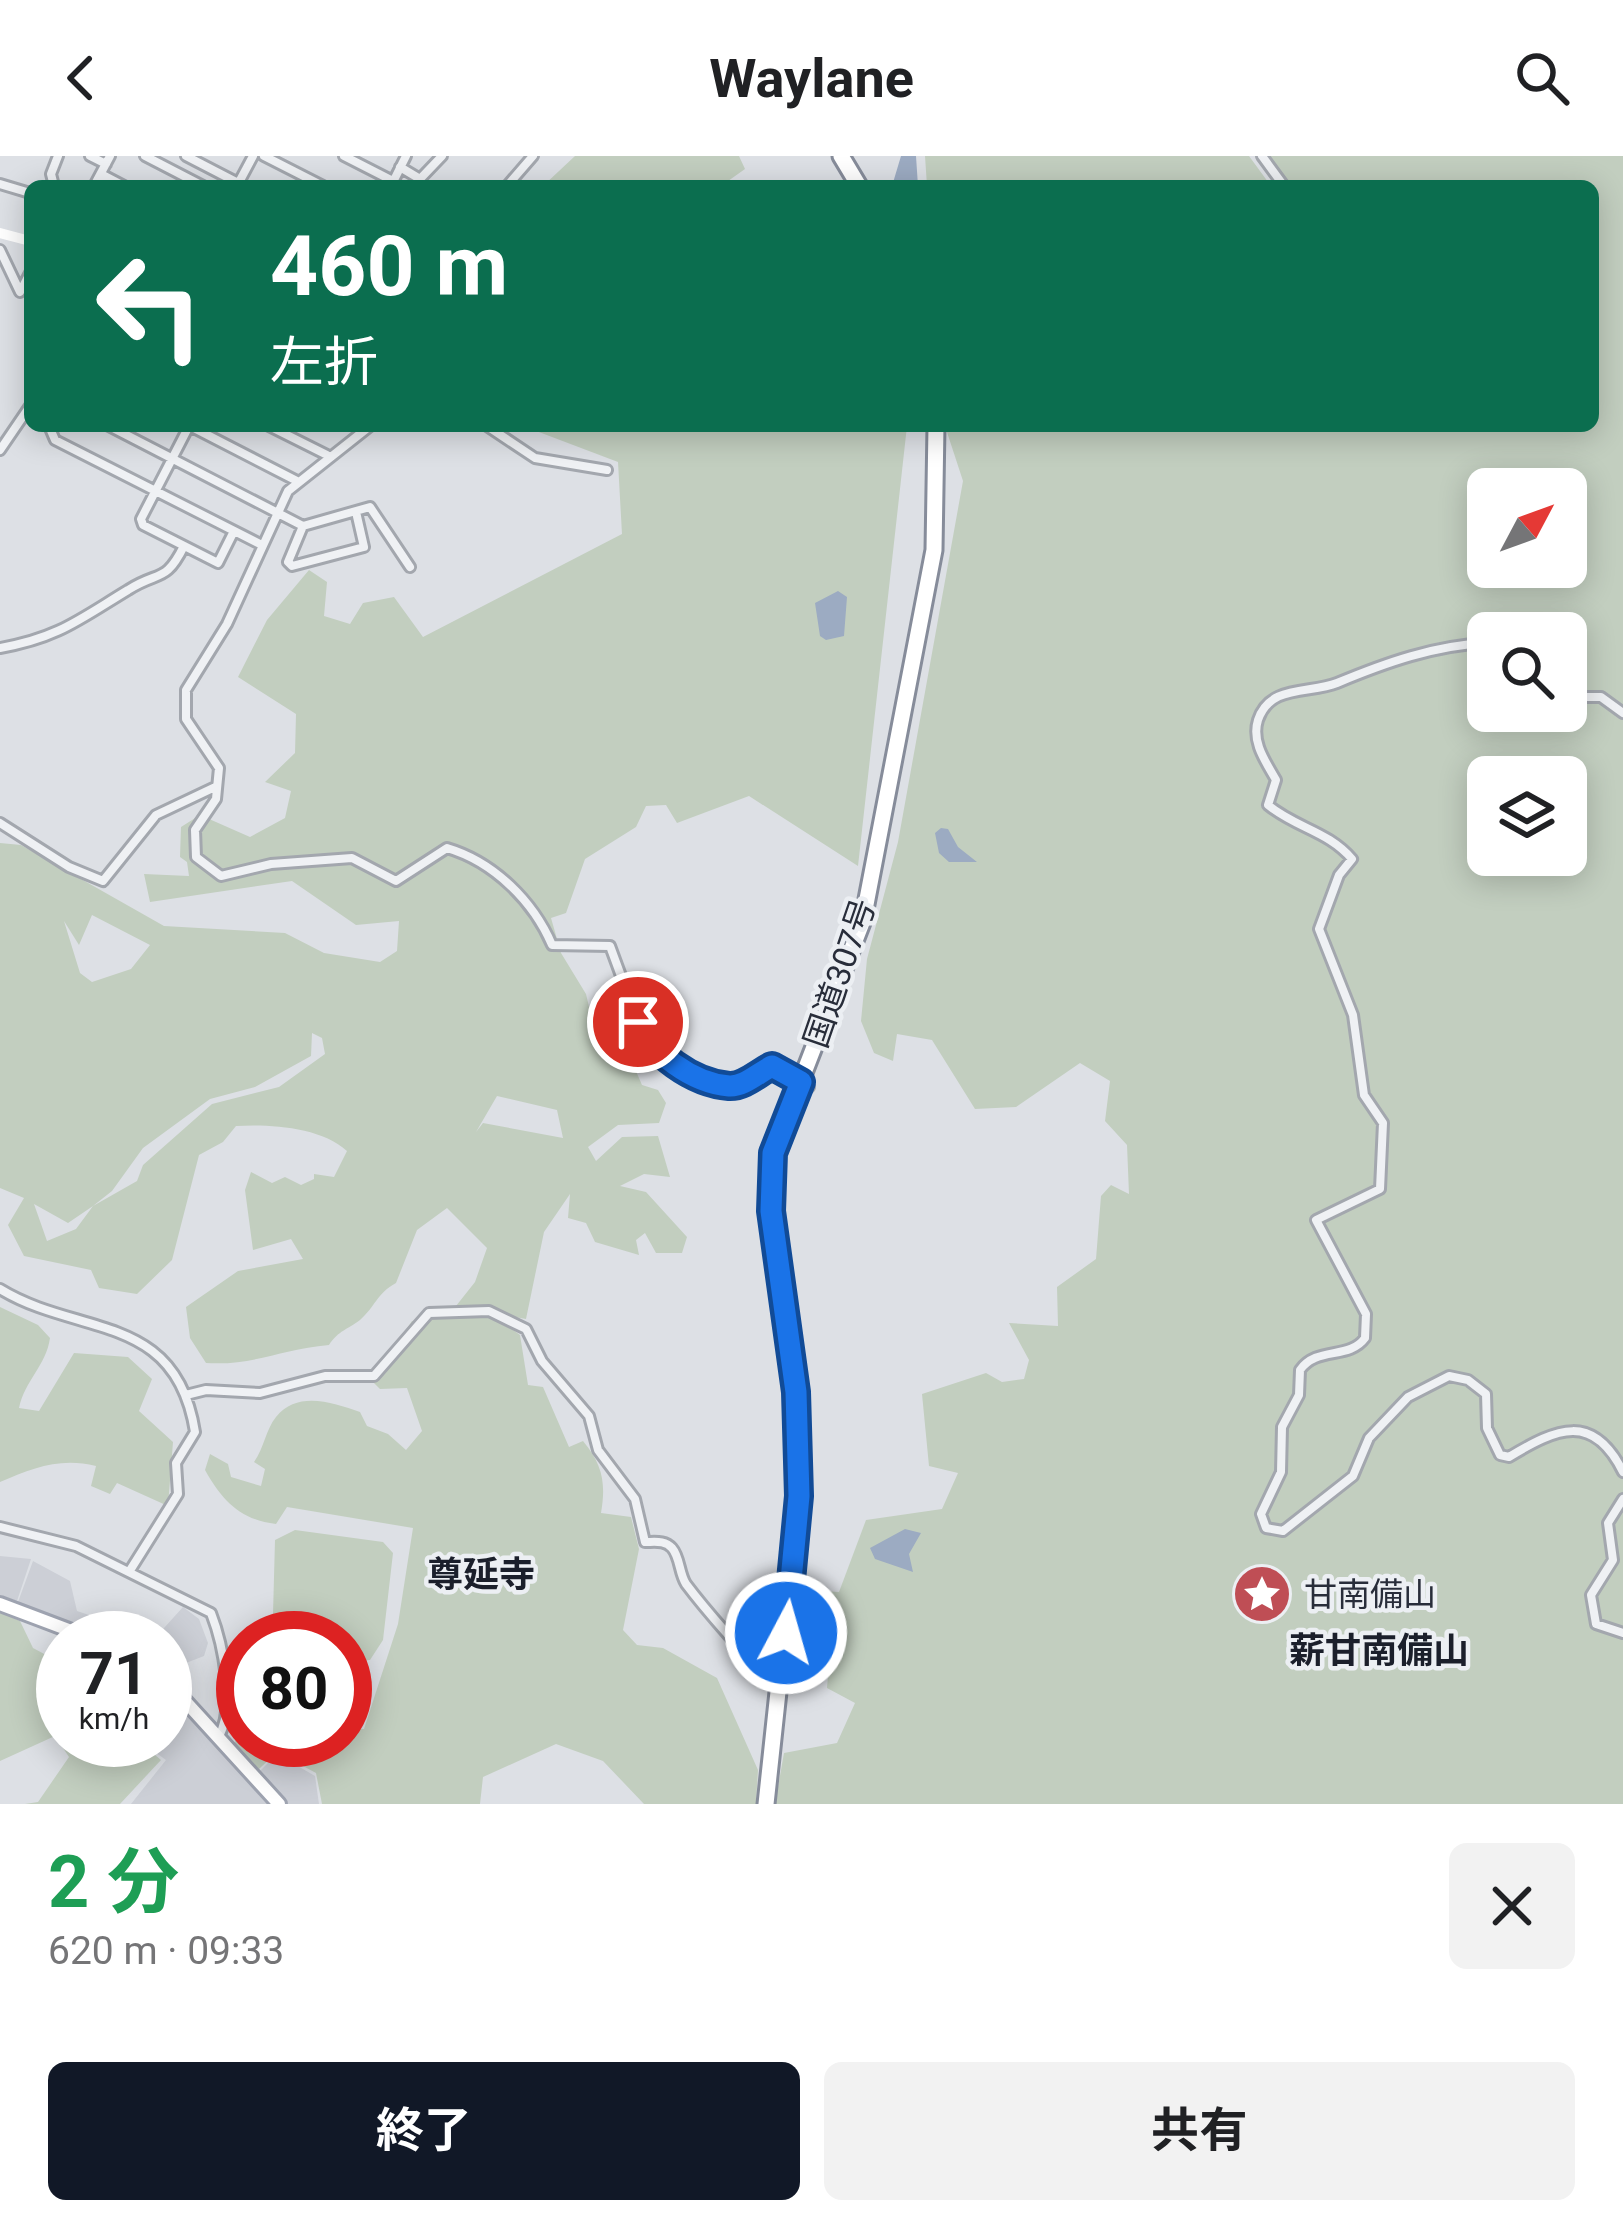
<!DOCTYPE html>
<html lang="ja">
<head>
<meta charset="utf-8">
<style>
  :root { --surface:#fff; --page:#f2f2f2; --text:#202124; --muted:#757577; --accent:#111827 }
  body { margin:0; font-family:Roboto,"Noto Sans JP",sans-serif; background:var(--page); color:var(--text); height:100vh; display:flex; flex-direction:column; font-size:45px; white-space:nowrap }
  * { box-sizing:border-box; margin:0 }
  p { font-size:39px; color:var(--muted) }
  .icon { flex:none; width:66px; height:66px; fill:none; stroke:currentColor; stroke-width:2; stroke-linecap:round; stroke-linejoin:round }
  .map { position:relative; height:1648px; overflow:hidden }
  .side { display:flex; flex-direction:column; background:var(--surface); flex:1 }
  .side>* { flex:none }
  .top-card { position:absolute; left:24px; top:24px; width:1575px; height:252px; border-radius:18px; box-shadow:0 6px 30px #0003; background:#0b6e4f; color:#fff; overflow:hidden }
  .needle { width:78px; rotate:49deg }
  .controls { position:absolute; left:1467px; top:312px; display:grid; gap:24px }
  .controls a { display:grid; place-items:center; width:120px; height:120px; border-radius:18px; background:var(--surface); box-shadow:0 6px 30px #0003; font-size:60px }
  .speed { position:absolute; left:36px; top:1455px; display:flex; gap:24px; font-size:60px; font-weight:700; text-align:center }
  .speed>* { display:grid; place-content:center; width:156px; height:156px; border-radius:50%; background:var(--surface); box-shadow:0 6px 30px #0003; line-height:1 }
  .speed small { font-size:30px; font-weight:400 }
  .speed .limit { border:18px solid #d22; background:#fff; color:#111 }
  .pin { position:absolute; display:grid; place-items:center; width:102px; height:102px; color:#fff; margin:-51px; border:6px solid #fff; border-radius:50%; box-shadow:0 3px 12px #0007 }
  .me { position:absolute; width:132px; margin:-66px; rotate:6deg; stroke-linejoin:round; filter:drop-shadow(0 0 9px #0008) }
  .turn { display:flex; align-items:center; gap:42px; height:252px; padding:0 48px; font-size:54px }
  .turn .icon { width:156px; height:156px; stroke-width:2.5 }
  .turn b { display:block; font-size:84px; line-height:102px }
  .round { display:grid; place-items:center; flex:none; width:126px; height:126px; border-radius:18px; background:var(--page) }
  .overview { display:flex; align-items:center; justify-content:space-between; height:204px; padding:0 48px }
  h1 { font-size:72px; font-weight:700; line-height:90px; color:#1e9e55 }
  .cta { display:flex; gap:24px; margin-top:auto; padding:24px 48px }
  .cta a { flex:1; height:138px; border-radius:18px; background:var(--accent); color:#fff; font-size:48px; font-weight:700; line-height:138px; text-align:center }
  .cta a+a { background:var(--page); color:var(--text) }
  header { display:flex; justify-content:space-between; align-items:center; height:156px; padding:0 48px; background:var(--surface); font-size:54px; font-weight:700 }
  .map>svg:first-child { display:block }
</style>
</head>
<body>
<header><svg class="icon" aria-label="back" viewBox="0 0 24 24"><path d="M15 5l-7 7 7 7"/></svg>Waylane<svg class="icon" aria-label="search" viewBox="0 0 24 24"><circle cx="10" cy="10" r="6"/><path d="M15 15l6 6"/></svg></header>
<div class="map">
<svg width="1623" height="1648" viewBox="0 0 1623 1648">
  <rect width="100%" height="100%" fill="#dde0e5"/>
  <!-- built -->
  <path fill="#cccfd6" d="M0 1400 31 1403 17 1445 0 1439Z
    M33 1405 70 1425 77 1455 101 1463 97 1478 18 1446Z
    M183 1451 199 1463 208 1487 204 1500 173 1512 165 1506V1482H155Z
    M165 1528 273 1648H131L166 1604 138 1584H165Z
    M277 1598 315 1620 319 1648H286L259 1616Z"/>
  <!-- green -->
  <path fill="#c2cebf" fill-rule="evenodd" d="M575 0H739L745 13 721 30H543Z
    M925 0H1249L1271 30H927Z
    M1266 0H1623V1648H775L784 1597 837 1587 855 1547 827 1532 829 1508 796 1497 807 1434 839 1436 866 1364 942 1353 958 1317 929 1310 922 1238 986 1217 1002 1226 1024 1223 1029 1204 1009 1167 1058 1170 1057 1131 1096 1103 1101 1040 1111 1029 1129 1038 1127 989 1105 965 1110 925 1080 907 1016 951 975 953 932 884 897 878 893 905 874 897 861 865 867 803 898 686 963 325 945 270H1593V30H1281ZM1488 333H1566V411H1488ZM1488 477H1566V555H1488ZM1488 621H1566V699H1488Z
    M523 270H907L858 710 749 640 677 667 666 649 646 650 636 671 585 703 566 757 551 762 561 797 586 838 599 893 619 909 632 906 642 929 658 934 666 947 659 967 618 969 588 991 596 1005 622 981 658 980 670 1021 644 1018 620 1030 646 1036 687 1081 682 1097H656L645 1077 636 1084 639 1099 595 1086 586 1067 568 1062 570 1038 544 1076 526 1163 456 1150 475 1126 487 1092 447 1052 417 1074 396 1127C377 1137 375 1151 360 1164 347 1174 339 1174 329 1189 281 1193 254 1210 206 1207L190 1182 186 1151 238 1115 303 1103 291 1083 253 1094 245 1034 251 1016 272 1027 285 1021 301 1029 314 1023V1018L334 1021 347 995C321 971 270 968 236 970L223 986 199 999 172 1104 137 1138 99 1132 91 1114 24 1100 8 1069 24 1042 0 1032V687L21 689 164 770 285 777 324 797 380 806 397 795 399 765 356 769 292 725 150 746 144 718 189 720 187 706 180 701 181 671 200 659 250 681 285 662 291 635 265 626 295 597 296 558 238 521 267 464 309 414 327 426 324 460 350 468 363 447 394 441 423 481 622 378 618 306ZM92 759 150 789 131 813 92 826 80 817 64 765 79 789ZM312 877 322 882 325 898 279 931 212 948 143 1009 137 1025 93 1050 112 1035 143 992 210 943 255 931 311 900ZM497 940 557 954 563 982 483 967 476 976ZM34 1048 68 1067 93 1050 76 1073 47 1085Z
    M0 1151 38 1169 50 1182C46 1210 25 1224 19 1252L39 1255 74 1197 128 1201 152 1223 139 1255 173 1286 168 1350 117 1327 110 1338 91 1330 96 1310C60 1301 33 1312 0 1326Z
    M446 1160 497 1162 520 1179 528 1229 543 1231 569 1291 583 1285C603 1309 606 1328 601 1357L631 1361 639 1393 623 1474 637 1489 663 1492 717 1522 758 1614 756 1648H644L603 1605 556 1588 483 1621 480 1648H322L316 1617 277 1596 259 1613 235 1588 238 1561 243 1562V1584H345V1572L364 1573 398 1468 413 1372 287 1351 276 1368C240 1364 222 1344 205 1314L210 1298 228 1308 231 1321 261 1330 265 1313 254 1306C264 1292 266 1273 276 1261 298 1234 333 1247 360 1256L367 1270 388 1278 406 1294 422 1275 407 1232 380 1233 371 1224 412 1165Z
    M295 1374 383 1386 393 1397 383 1484 370 1504 345 1506V1482H294L273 1458 275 1384Z
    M0 1456 20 1465 33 1492 63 1508V1584H137L161 1604 120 1648H25L38 1646 69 1601 55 1580 0 1605Z"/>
  <!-- water -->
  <path fill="#9cabc2" d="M901 0H916L918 30H892Z
    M838 435 847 441 844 480 826 484 820 480 815 447Z
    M941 672 948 673 958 691 977 706H949L939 697 935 677Z
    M905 1373 921 1377 909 1398 913 1416 875 1403 870 1392Z"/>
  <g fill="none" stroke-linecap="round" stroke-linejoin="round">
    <defs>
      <path id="street" d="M90 0 106 8
        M145 0 203 30
        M186 0 244 30
        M264 0 323 30
        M344 0 393 25
        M1262 0 1284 30
        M400 11 420 23 442 0
        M101 18 124 30
        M0 28 30 37
        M54 30 51 18 58 0
        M94 30 110 0
        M237 30 253 0
        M391 30 406 0
        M507 30 533 0
        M0 94 20 136 30 117
        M49 270 55 284 262 389
        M109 270 303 370 370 351 410 411
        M189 270 141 363 143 369 218 407 233 377
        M190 270 297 325
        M269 270 327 299
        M370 270 288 335 227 468 186 534V563L219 612 216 643 195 674 196 701 221 720 271 708 352 702 396 725 447 692C494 706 533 745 552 789L610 790 638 866 658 897 732 930 772 910 809 931
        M487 270 535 302 607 314
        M0 294 30 250
        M303 370 288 406 292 410 364 391 356 356
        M1488 487C1435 489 1385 507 1337 527 1310 538 1270 528 1258 564 1251 586 1266 606 1276 624L1268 649C1296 672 1328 675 1352 703L1339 719 1319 773 1353 859 1364 939 1383 967 1380 1033 1316 1064 1366 1158 1365 1182C1349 1204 1317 1190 1300 1214L1299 1239 1282 1271 1281 1316 1261 1358 1266 1372 1283 1375 1353 1320 1369 1282 1408 1241 1449 1220 1468 1224 1486 1238 1487 1272 1500 1299 1509 1301C1557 1272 1593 1256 1623 1316
        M0 492C58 482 80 463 128 434 159 414 165 428 184 390
        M1566 541H1601L1623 557
        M0 667 69 711 103 725 156 659 213 632
        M0 1133C78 1181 176 1155 195 1276L176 1307 178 1338 129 1416
        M186 1239 206 1234 260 1237 325 1220H374L429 1157 489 1155 526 1173 542 1205 589 1260 598 1294 635 1343 645 1386C655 1386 665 1384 672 1392 680 1401 679 1417 686 1428 698 1444 757 1516 770 1518
        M1623 1343 1608 1367 1613 1404 1591 1439 1596 1468 1623 1477
        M0 1371 76 1390 211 1457C223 1488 236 1552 218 1582"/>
      <path id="primary" d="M0 1448 90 1482
        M165 1523 279 1648"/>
      <path id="highway" d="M841 0 859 30
        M766 1648 799 1340 796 1236 771 1055 773 997 863 764 934 394 936 270"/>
    </defs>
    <!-- street casing -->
    <use href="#street" stroke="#a3a7ae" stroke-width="14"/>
    <!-- primary casing -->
    <use href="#primary" stroke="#9ea3b0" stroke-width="18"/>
    <!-- highway casing -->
    <use href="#highway" stroke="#868c9a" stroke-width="21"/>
    <!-- street -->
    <use href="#street" stroke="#eff1f4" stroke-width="8"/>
    <!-- secondary -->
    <path stroke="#fff" stroke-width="10" d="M0 77 30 85"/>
    <!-- primary -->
    <use href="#primary" stroke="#fff" stroke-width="12"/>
    <!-- highway -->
    <use href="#highway" stroke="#fff" stroke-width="15"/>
  </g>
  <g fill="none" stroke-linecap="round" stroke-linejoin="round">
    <defs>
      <path id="route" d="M638 866C652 897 692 927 729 930 744 931 758 917 772 910L801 926 773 997 771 1055 796 1236 799 1340 786 1477"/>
    </defs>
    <!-- route casing -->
    <use href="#route" stroke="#114b97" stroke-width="30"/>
    <!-- route -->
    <use href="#route" stroke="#1a73e8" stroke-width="21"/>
  </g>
  <!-- icons -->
  <defs>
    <symbol id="sight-disc" viewBox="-11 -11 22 22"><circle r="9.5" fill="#bf4e55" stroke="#eceff3"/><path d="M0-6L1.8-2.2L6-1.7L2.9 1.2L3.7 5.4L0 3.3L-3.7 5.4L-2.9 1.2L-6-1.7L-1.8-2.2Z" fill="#fff"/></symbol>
  </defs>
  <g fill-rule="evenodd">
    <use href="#sight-disc" x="1229" y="1405" width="66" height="66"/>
  </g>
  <g text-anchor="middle" stroke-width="9" stroke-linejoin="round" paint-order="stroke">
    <!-- street labels -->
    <g font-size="33" fill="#282d3a" stroke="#eceff3">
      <text transform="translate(839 817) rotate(-71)" y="12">国道307号</text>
    </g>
    <!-- poi labels -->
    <g font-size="33" fill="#282d3a" stroke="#eceff3" text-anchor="start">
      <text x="1304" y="1450">甘南備山</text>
    </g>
    <!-- neighbourhood labels -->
    <g font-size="36" font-weight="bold" fill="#1b1f2b" stroke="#eceff3">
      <text x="481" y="1431">尊延寺</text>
      <text x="1379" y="1507">薪甘南備山</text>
    </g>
  </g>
</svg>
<div class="controls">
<a><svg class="needle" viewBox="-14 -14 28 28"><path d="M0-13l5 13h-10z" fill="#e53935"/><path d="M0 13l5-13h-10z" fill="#757577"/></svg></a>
<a><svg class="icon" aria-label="search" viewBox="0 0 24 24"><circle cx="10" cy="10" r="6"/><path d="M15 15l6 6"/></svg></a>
<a><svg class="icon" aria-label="layers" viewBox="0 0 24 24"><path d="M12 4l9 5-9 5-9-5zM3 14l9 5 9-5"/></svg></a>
</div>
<div class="speed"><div>71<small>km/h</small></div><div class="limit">80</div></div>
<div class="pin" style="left:638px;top:866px;background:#d93025"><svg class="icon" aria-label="arrive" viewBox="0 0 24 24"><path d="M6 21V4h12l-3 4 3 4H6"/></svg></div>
<svg class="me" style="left:786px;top:1477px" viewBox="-20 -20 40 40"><circle r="17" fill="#1a73e8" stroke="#fff" stroke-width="3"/><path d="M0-11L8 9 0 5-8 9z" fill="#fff"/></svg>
<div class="top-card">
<div class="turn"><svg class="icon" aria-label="left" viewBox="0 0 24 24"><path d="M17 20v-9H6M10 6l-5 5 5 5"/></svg><div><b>460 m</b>左折</div></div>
</div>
</div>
<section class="side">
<div class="overview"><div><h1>2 分</h1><p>620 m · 09:33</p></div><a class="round"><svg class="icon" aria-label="close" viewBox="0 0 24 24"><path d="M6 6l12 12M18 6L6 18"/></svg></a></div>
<div class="cta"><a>終了</a><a>共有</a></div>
</section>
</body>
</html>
